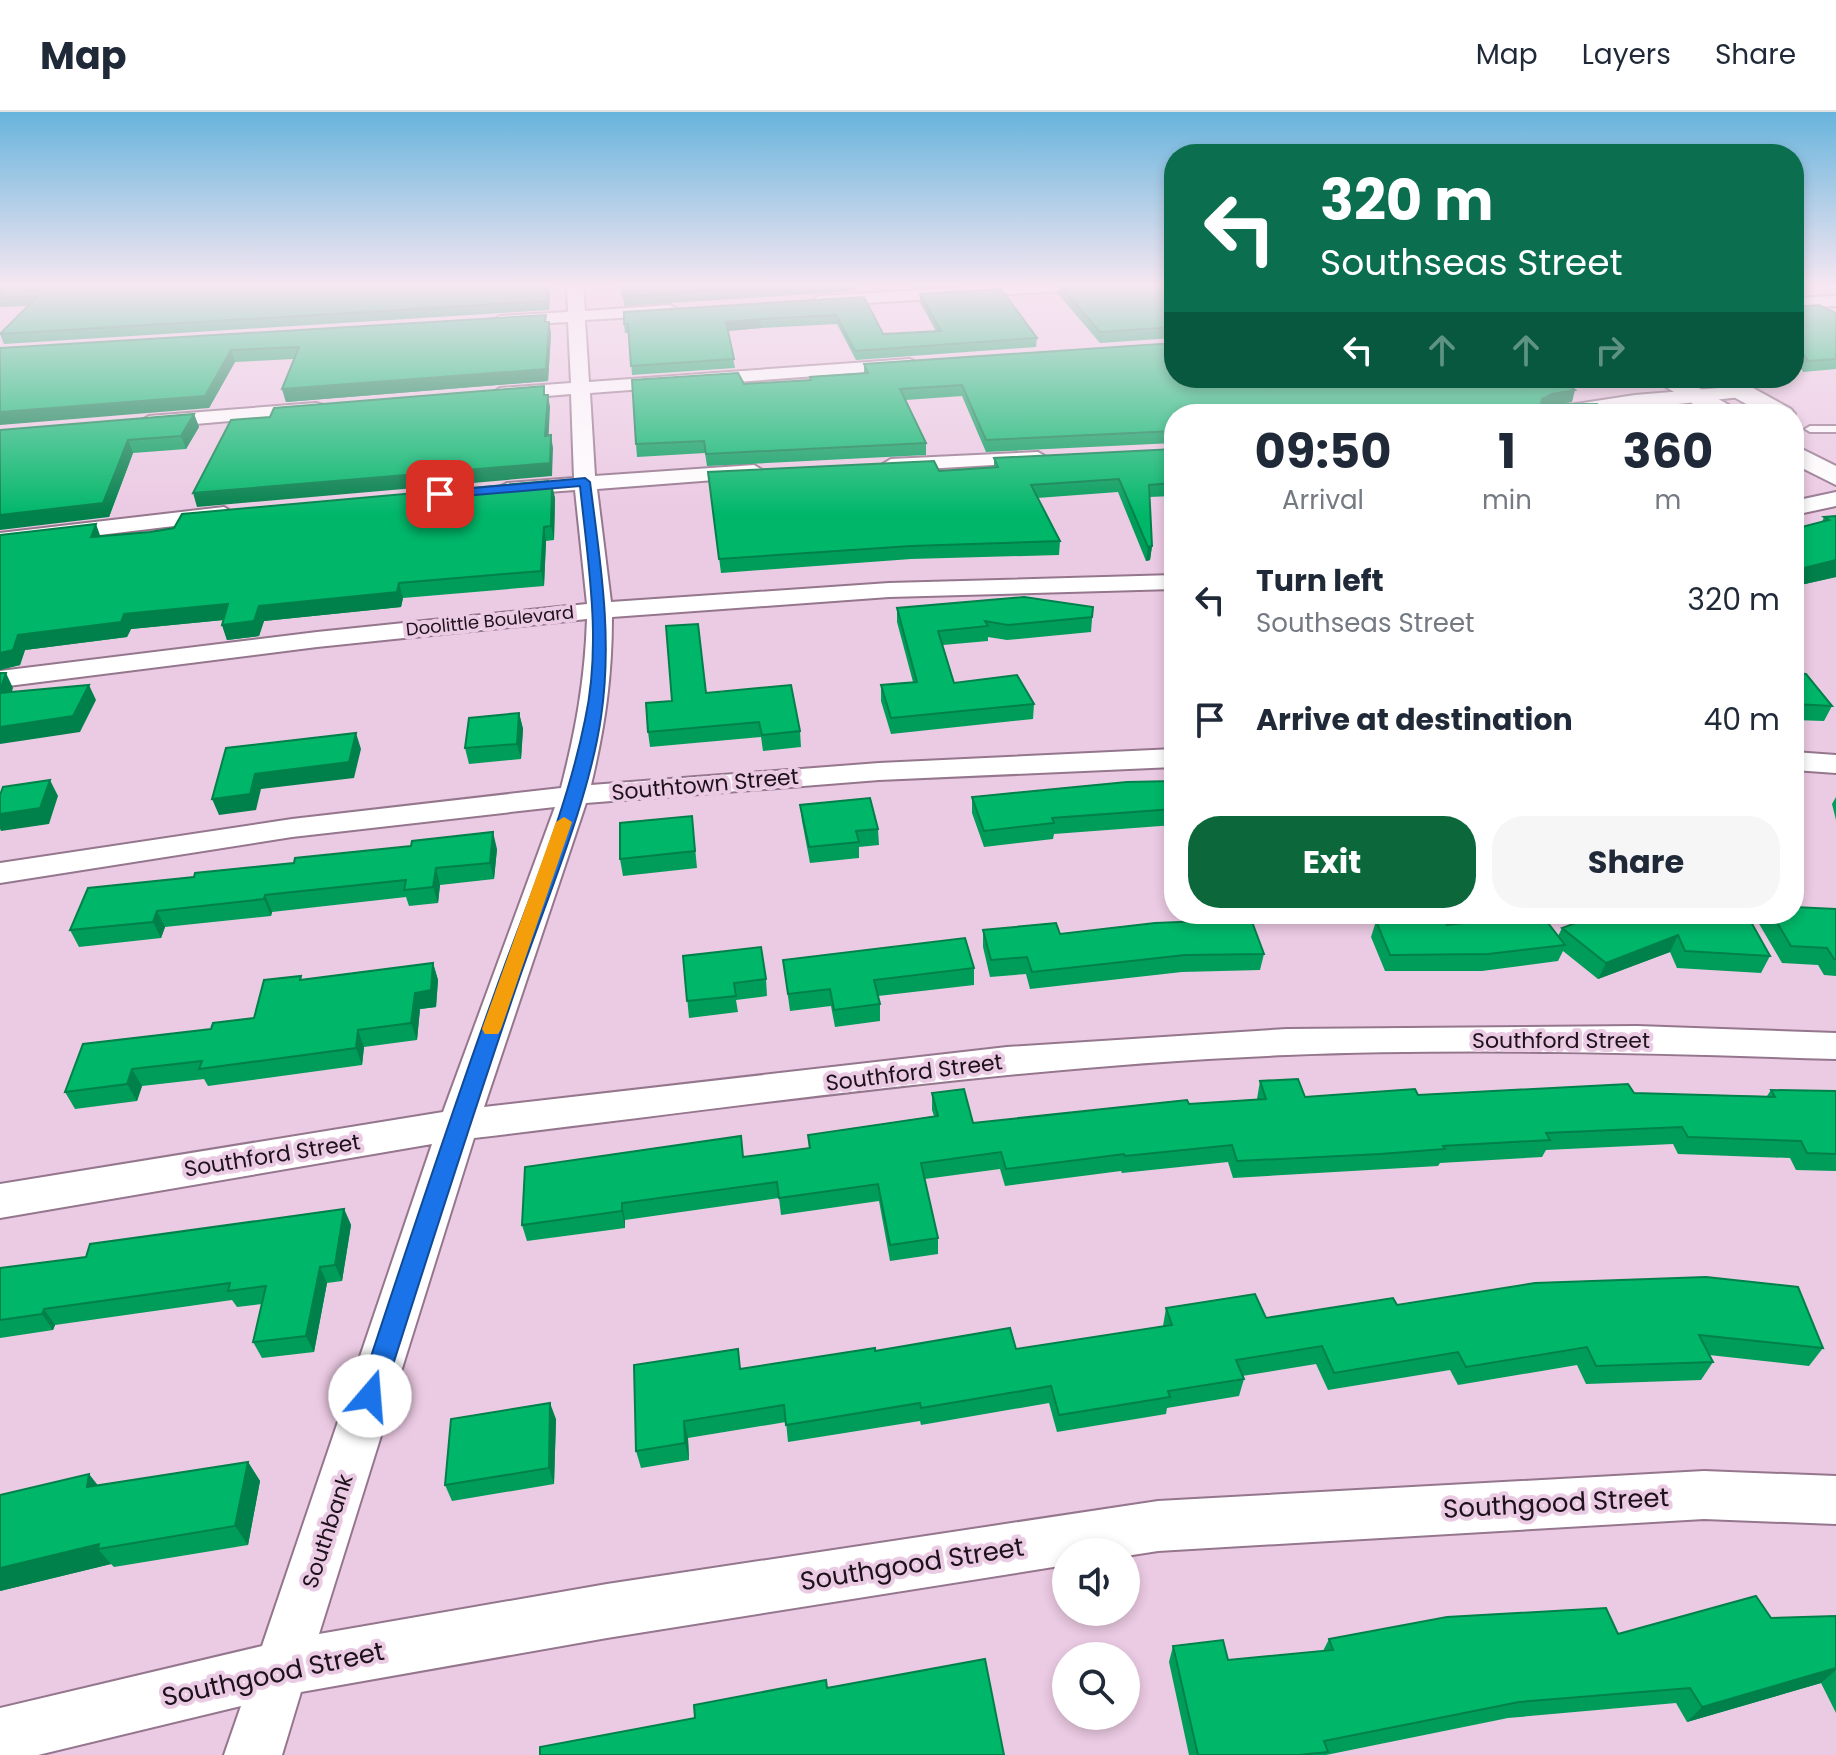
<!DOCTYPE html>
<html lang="en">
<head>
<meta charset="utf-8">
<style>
  :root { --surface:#fff; --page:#f6f6f7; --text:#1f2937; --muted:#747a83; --line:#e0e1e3; --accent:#0c683b }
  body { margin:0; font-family:Poppins,sans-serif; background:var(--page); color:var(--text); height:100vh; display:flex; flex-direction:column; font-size:30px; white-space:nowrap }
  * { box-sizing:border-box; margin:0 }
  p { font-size:26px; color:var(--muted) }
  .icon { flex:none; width:44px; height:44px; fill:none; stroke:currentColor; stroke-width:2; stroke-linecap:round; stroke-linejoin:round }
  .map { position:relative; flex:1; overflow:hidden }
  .drawer { position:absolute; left:1164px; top:292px; width:640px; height:520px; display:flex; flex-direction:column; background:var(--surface); border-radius:32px; box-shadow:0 4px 12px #0003 }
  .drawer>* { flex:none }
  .hud { position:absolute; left:1164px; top:32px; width:640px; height:244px; border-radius:32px; box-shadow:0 4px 12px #0003; background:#0b6e4f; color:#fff; overflow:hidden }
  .fabs { position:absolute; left:1052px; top:1426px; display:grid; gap:16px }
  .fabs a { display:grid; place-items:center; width:88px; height:88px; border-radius:50%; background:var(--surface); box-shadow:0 4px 12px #0003; font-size:40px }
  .pin { position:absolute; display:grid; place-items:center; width:68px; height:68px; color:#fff; margin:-34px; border-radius:16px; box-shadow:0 4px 12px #0006 }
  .me { position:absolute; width:88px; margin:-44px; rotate:18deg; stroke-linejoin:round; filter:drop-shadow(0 0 6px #0008) }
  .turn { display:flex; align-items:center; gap:28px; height:168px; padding:0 24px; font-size:36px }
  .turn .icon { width:104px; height:104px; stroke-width:2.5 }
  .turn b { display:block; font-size:56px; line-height:68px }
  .lanes { display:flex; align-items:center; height:76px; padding:0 24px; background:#0003; justify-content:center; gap:40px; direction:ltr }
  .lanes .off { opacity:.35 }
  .eta { display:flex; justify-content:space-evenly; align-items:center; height:136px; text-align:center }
  .eta b { font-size:48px; font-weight:700; line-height:56px }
  .primary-button { display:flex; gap:16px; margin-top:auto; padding:16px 24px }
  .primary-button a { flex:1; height:92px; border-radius:32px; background:var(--accent); color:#fff; font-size:32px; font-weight:700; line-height:92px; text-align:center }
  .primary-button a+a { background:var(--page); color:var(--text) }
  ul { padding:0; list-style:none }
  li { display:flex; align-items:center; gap:24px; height:120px; padding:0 24px }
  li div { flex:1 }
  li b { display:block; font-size:30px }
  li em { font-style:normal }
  header { display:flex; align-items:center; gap:48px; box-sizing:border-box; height:112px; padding:0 40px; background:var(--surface); border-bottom:2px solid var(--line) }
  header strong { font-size:38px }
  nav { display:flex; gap:44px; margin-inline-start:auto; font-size:28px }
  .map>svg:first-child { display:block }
</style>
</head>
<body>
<header>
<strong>Map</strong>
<nav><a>Map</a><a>Layers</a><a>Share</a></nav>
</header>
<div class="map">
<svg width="1836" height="1643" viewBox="0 0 1836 1643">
  <rect width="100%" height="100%" fill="#ebcae3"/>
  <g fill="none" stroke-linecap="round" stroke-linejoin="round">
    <defs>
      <path id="lane" d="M1836 314V320H1810L1805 317 1810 314Z"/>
      <path id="street" d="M567 173H583L585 199 670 193 678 198 670 203 585 208 589 270 910 247 919 252 910 257 590 281 595 364 754 353 764 359 754 365 597 377 611 490 889 471 1174 463V477L889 485 612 505C612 565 605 614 591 673L879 651 1174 637V655L879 668 586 691 484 995 1007 935 1287 917 1637 914 1836 921V947C1653 941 1469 936 1287 943 1014 954 744 994 474 1026L319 1522 607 1472 1158 1389 1704 1359 1836 1364V1412L1704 1407 1158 1439 1126 1444V1440H1066V1453L607 1526 301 1580 282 1643H224L241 1594 38 1643H0V1596L262 1534 432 1032 0 1106V1072L443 1000 555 695 292 725 0 771V751L292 707 561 676C576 617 585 568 587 507L317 535 0 575V559L317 520 587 492 575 378 507 383 496 377 507 371 574 366 571 282 500 288 491 282 500 276 571 271 568 210 500 214 492 209 500 204 568 200Z
        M1006 173H1082L1074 178 819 194 811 189 819 184Z
        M1836 184V194L1794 196V186Z
        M1743 274 1750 276 1752 280 1750 284 1588 302H1540L1550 296 1635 283Z
        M316 291 323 293 326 297 323 301 149 316 139 310 149 304Z
        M1038 340 1048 346 1045 350 891 359 881 353 891 347Z
        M1836 380V394L1794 403V389Z
        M224 395 235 402 232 407 0 435V421Z
        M1794 640 1836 643V661L1794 658Z"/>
      <path id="secondary" d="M1652 266H1681L1736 297 1740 302H1709Z
        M1705 266H1735L1791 297 1795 302H1764L1709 271Z
        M1794 333 1836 354V373L1794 352Z"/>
    </defs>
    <!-- lane casing -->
    <use href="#lane" stroke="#94768d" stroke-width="4"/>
    <!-- street casing -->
    <use href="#street" stroke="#94768d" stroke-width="4"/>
    <!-- secondary casing -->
    <use href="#secondary" stroke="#94768d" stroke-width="4"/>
    <!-- lane -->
    <use href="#lane" fill="#fff" fill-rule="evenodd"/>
    <!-- street -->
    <use href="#street" fill="#fff" fill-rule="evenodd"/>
    <!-- secondary -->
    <use href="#secondary" fill="#fff" fill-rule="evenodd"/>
  </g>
  <!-- wall -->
  <path fill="#009d5a" d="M0 173H546L547 176H548L550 185 549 198 4 232 0 222 28 194 0 195Z
    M622 173H857V179L624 194Z
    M910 173H965L911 176Z
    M1059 173H1174V226L1100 231 1058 182Z
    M920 182 1037 226 1036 235 856 248 837 212 761 216 728 219 735 256 632 263 629 221H625L624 212 864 185 883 222 936 219 920 190Z
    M1794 195 1836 201V257L1803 260 1796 247H1794Z
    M549 210 551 222 548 269 286 290 282 277 294 247 235 250 209 296 0 236Z
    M864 252 1174 266H1631L1629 271 1571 275 1572 290 1557 292 1611 302H1174V331L986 340 962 284 906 288 926 331V343L707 354 705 341 637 345 636 332 744 272 810 268V265L864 261Z
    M194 302 199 315 186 337 133 341 109 405 0 318Z
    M1174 337V384L1149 385 1152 434 1150 448 1146 449 1118 380 1037 386 1060 429 1059 443 911 447 721 461 708 360 939 359 994 355V346Z
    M548 369 555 386 554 428 546 429 544 474 403 486 401 495 264 509 259 524 227 528 222 513 223 508 131 517 127 525 25 538 20 553 0 558V423L100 424 150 420Z
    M1836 404V465L1796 474 1794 473V417L1822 410 1824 405Z
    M1093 495 1091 520 1007 528 988 525V529L943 533 954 571 1034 592 1033 607 891 622 881 589V573L913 570 897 510V496Z
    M1794 561 1832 594 1824 609 1794 608Z
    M706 581 800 619 801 635 763 639 761 625 650 635 648 620 672 589Z
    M519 601 523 617 521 647 469 652 465 636Z
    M1174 669V713L1054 722 1053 727 984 735 972 701V685Z
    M1836 685V708L1832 692Z
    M800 693 878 717 879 733 859 735V746L810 751 802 709Z
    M692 704 697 756 623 764 620 747Z
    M497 737 494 767 440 773 438 791 409 794 406 785 272 800 271 804 165 815 161 826 79 835 70 818 88 776Z
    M1836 797V864L1824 863 1818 853 1782 851 1758 810 1762 802H1794Z
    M1600 802 1770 844 1761 861 1677 856 1670 840 1598 867 1563 839 1558 849 1482 859H1385L1371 825 1376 809 1447 813 1558 824 1562 816Z
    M983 818 1060 822 1264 842 1260 858 1182 860 1030 877 1026 862 990 865 983 835Z
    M683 844 766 867 767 884 736 888 738 900 689 906Z
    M783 848 974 856V873L878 884 880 892V909L835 915 831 894 790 899Z
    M433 851 438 868 436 895 420 897 417 928 364 935 362 953 208 974 204 967 142 974 137 989 75 997 65 980 211 917 254 906 303 868Z
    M1260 969 1305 985 1634 981 1767 984 1771 978 1836 979V1059L1796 1058 1790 1046 1678 1042 1673 1032 1546 1038 1542 1045 1440 1051 1438 1054 1233 1066 1228 1050 1122 1061 1121 1059 1005 1074 1000 1057 925 1067 938 1126V1142L890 1149 879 1089 781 1103 779 1086 625 1108V1116L527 1129 522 1113 743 1045 809 1036 808 1023 934 1004 932 998V981L973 1011 1189 992 1257 987Z
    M344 1097 351 1113 342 1169 327 1171 314 1240 262 1246 253 1230 262 1192 237 1195 232 1188 55 1213 53 1218 0 1226V1156L86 1145Z
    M1535 1171 1823 1236 1809 1254 1709 1243 1713 1250 1701 1268 1586 1272 1577 1253 1458 1273 1450 1258 1328 1278 1316 1252 1242 1264 1244 1267 1239 1284 1167 1296 1166 1302 1057 1320 1049 1291 921 1313 920 1309 788 1330 786 1310 688 1326 689 1348 641 1356 636 1339 741 1257 875 1239 1016 1237 1163 1214 1166 1196 1266 1206 1397 1193Z
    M556 1307 554 1372 452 1389 445 1373Z
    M248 1350 260 1369 248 1433 114 1455 111 1452 0 1479 98 1374Z
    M1836 1504V1601L1821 1571 1687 1610 1676 1591 1508 1606 1326 1643H1189L1169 1550 1173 1534 1228 1548 1323 1539 1329 1527 1618 1522 1771 1506Z"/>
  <!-- shaded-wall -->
  <path fill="#00804a" d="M548 176 550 185 549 198 547 189Z
    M760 207 761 216 727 219 726 210Z
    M549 210 551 222 548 269 286 290 282 277Z
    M231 238 235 250 209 296 0 313V300Z
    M1575 278 1572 290 1548 293 1538 299 1542 287 1552 282Z
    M548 283 550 295 548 337 545 324Z
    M194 302 199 315 186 337 181 324Z
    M551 323 553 336 552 364 197 395 193 381Z
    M128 328 133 341 109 405 0 418V403Z
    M552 372 555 386 554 428 551 414Z
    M96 412 101 426 91 425Z
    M544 415 546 429 544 474 541 459Z
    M1152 434 1150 448 1146 449 1148 435Z
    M1836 448V465L1796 474 1804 456Z
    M399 471 403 486 401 495 264 509 259 524 227 528 222 513 259 494Z
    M228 492 234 507 131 517 127 525 25 538 20 553 0 558V541L18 523 124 502Z
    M6 561 13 576 7 597 0 583V578Z
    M89 573 96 588 80 620 0 632V615Z
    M519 601 523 617 521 647 517 632Z
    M356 621 361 637 354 666 261 677 256 698 219 703 212 687 255 662Z
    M50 668 58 684 49 712 1 719 0 717V702Z
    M493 720 497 737 494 767 490 751Z
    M436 756 440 773 438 791 433 775Z
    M265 783 272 800 271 804 264 787Z
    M157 799 165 815 161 826 153 810Z
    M1678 823 1670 840 1598 867 1606 851Z
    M433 851 438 868 436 895 420 897 417 928 411 911 415 881Z
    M358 918 364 935 362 953 356 936Z
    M132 957 142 974 137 989 127 972Z
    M622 1091 625 1108V1116L622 1099Z
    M344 1097 351 1113 342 1169 335 1153Z
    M320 1155 327 1171 314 1240 306 1224Z
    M44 1197 55 1213 53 1218 42 1202Z
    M550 1291 556 1307 554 1372 549 1356Z
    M684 1309 688 1326 689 1348 685 1331Z
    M248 1350 260 1369 248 1433 235 1414Z
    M89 1362 104 1381 87 1375Z
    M99 1432 98 1437 111 1452 0 1479V1456Z
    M1836 1556V1558L1821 1571 1687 1610 1702 1595Z"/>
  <!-- building -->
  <path fill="#00b769" stroke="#00804a" stroke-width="2" d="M0 173H545V176H548L547 189 0 222 38 184 0 186Z
    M622 173H809L623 184Z
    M1060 173H1174V215L1100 220Z
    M1001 177 1037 226 855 239 836 203 760 207 726 210 734 247 631 254 628 212H624V200L864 185 883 222 941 219 920 182Z
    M1819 193 1836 201V247L1808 249 1800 237H1794V195Z
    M546 203 545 210H549L546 257 282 277 299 235 231 238 205 284 0 300V236Z
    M1174 231V266H1558L1575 278 1552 282 1542 287 1541 292H1597L1611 302H1368L1354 295 1350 301 1351 302H1174V319L986 328 962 273 900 277 926 331 706 342 704 329 636 332 632 268 738 261 744 272 811 268 810 265 868 261 864 252Z
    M544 274V283H548L545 324 551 323 550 351 193 381 231 308 270 305 274 296Z
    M194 302 181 324 128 328 103 391 0 403V318Z
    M1174 337V371L1149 373 1152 434 1148 435 1119 367 1031 373 1060 429 911 434 719 447 708 360 934 349 939 359 998 355 994 346Z
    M548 369V372H552L551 414 544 415 541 459 399 471 397 480 259 494 254 509 222 513 228 492 124 502 121 510 18 523 13 538 0 541V423L96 412 91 425 150 420 174 416 182 402Z
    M1836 404V448L1804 456 1796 451 1794 452V417L1829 408 1824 405Z
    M1024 485 1093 495 1092 505 1008 513 985 509 988 514 938 519 954 571 1017 563 1034 592 891 606 881 573 917 570 897 496Z
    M698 512 706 581 791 573 800 619 762 623 759 610 648 620 646 591 672 589 666 514Z
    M0 561H6L0 578Z
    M1794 561 1806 562 1832 594 1794 592Z
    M89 573 73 604 0 615V581Z
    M519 601 517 632 465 636 469 606Z
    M356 621 349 650 255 662 250 682 212 687 226 636Z
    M50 668 40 696 0 702V683L3 675Z
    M1174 669V697L1052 706 1054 711 984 719 972 685 1127 670Z
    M870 686 878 717 856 719 859 730 809 735 800 693Z
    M692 704 695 739 620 747V711Z
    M493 720 490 751 436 756 433 775 404 778 406 768 265 783 264 787 157 799 153 810 70 818 88 776 194 765 195 761 294 751 295 746 411 734 412 729Z
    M1794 795 1836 797V847H1834L1827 836 1791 834 1772 802H1794Z
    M1541 802 1565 833 1488 842 1390 843 1376 809 1444 808 1447 813Z
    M1600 802H1622L1751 810 1770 844 1685 839 1678 823 1606 851 1562 816Z
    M1251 807 1264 842 1185 843 1032 860 1027 845 991 848 983 818 1056 811 1060 822 1155 811Z
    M965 826 974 856 874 868 880 892 834 898 830 877 788 882 783 848Z
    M761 835 766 867 734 871 736 884 687 889 683 844Z
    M433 851 431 878 415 881 411 911 358 918 356 936 199 957 202 949 132 957 127 972 65 980 83 932 211 917 213 911 254 906 264 868 301 864 300 868Z
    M1298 967 1305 985 1415 977 1418 983 1628 972 1634 981 1775 985 1771 978 1836 979V1042L1807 1041 1801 1029 1688 1025 1682 1015 1546 1021 1550 1028 1443 1034 1445 1037 1380 1042 1237 1049 1232 1033 1125 1044 1124 1042 1006 1057 1001 1040 921 1051 938 1126 890 1133 878 1072 779 1086 777 1070 622 1091V1099L522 1113 525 1055 741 1024 743 1045 810 1036 808 1023 938 1004 932 981 964 977 973 1011 1187 988 1189 992 1266 987 1260 969Z
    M344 1097 335 1153 320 1155 306 1224 253 1230 266 1174 228 1179 230 1171 44 1197 42 1202 0 1208V1156L86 1145 90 1132Z
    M1706 1165 1798 1175 1823 1236 1699 1223 1713 1250 1596 1254 1587 1235 1466 1255 1458 1240 1334 1261 1322 1234 1236 1248 1244 1267 1168 1279 1170 1285 1059 1303 1051 1274 921 1296 920 1291 786 1313 784 1293 684 1309 685 1331 636 1339 634 1253 738 1237 740 1257 875 1236V1239L1010 1216 1016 1237 1172 1213 1166 1196 1255 1182 1266 1206 1393 1186 1397 1193 1535 1171Z
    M550 1291 549 1356 445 1373 451 1307Z
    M248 1350 235 1414 98 1437 99 1432 0 1456V1383L89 1362 87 1375Z
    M1756 1484 1771 1506 1836 1504V1556L1702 1595 1690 1576 1519 1590 1324 1629 1328 1640 1299 1643H1198L1173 1534 1223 1528 1228 1548 1333 1538 1329 1527 1447 1505 1606 1496 1618 1522Z
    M985 1547 1004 1643H540V1635L695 1606 694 1593 826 1568 827 1576Z"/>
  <!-- sky -->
  <linearGradient id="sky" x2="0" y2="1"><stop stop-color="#68b4dc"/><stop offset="0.43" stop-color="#f6e7f2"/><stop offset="1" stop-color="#f6e7f2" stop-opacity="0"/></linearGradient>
  <rect width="1836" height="403" fill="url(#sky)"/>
  <!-- route -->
  <path fill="#1a73e8" stroke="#114b97" stroke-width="2" d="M585 366 590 370C600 449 613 525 601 605 589 689 546 788 518 870 471 1007 427 1146 383 1284L379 1292 370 1296 361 1292 358 1284C402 1150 446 1016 494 883 526 793 566 702 585 608 602 531 588 451 580 374L440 386 434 382 440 379Z"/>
  <!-- slow -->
  <path fill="#f59e0b" d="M564 705 572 710 501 917 498 922H485L482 917 556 710Z"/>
  <g text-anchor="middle" stroke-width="8" stroke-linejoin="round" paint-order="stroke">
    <!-- far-street labels -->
    <g font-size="18" fill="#1d121b" stroke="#ebcae3">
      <text transform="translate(490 509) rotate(-6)" y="6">Doolittle Boulevard</text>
    </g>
    <!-- street labels -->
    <g font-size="22" fill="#1d121b" stroke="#ebcae3">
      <text transform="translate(705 672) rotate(-5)" y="8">Southtown Street</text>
      <text x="1561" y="936">Southford Street</text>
      <text transform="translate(914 960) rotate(-7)" y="8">Southford Street</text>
      <text transform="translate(272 1043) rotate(-9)" y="8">Southford Street</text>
      <text transform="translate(327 1419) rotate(-72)" y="8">Southbank</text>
    </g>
    <!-- near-street labels -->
    <g font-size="26" fill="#1d121b" stroke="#ebcae3">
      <text transform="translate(1556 1391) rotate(-3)" y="9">Southgood Street</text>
      <text transform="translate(912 1452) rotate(-9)" y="9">Southgood Street</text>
      <text transform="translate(273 1562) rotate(-12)" y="9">Southgood Street</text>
    </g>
  </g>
</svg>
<div class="fabs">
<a><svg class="icon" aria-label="sound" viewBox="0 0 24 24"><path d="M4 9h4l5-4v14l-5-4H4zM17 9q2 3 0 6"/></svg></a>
<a><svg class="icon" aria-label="search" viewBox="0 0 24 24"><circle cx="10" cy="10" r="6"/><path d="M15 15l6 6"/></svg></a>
</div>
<div class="pin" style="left:440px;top:382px;background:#d93025"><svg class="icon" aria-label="arrive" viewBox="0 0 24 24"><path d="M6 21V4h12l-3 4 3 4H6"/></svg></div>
<svg class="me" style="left:370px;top:1284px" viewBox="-20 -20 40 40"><circle r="19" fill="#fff"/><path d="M0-13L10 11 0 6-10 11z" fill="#1a73e8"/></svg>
<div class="hud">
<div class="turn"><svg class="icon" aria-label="left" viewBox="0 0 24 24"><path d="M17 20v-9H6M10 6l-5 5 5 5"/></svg><div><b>320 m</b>Southseas Street</div></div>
<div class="lanes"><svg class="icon" aria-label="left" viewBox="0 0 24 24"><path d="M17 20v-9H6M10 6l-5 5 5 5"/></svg><svg class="icon off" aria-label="ahead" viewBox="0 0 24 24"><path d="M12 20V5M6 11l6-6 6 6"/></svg><svg class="icon off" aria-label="ahead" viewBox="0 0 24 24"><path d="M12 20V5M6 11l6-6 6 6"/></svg><svg class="icon off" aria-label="right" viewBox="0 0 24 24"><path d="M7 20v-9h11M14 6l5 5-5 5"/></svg></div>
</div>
<section class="drawer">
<div class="eta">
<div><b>09:50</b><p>Arrival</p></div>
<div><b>1</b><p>min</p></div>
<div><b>360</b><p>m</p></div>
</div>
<ul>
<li><svg class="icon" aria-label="left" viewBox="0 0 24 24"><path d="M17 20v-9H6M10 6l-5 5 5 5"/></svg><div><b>Turn left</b><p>Southseas Street</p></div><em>320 m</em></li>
<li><svg class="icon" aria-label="arrive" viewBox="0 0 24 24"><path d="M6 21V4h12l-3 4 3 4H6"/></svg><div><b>Arrive at destination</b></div><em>40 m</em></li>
</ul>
<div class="primary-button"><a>Exit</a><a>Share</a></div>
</section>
</div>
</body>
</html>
